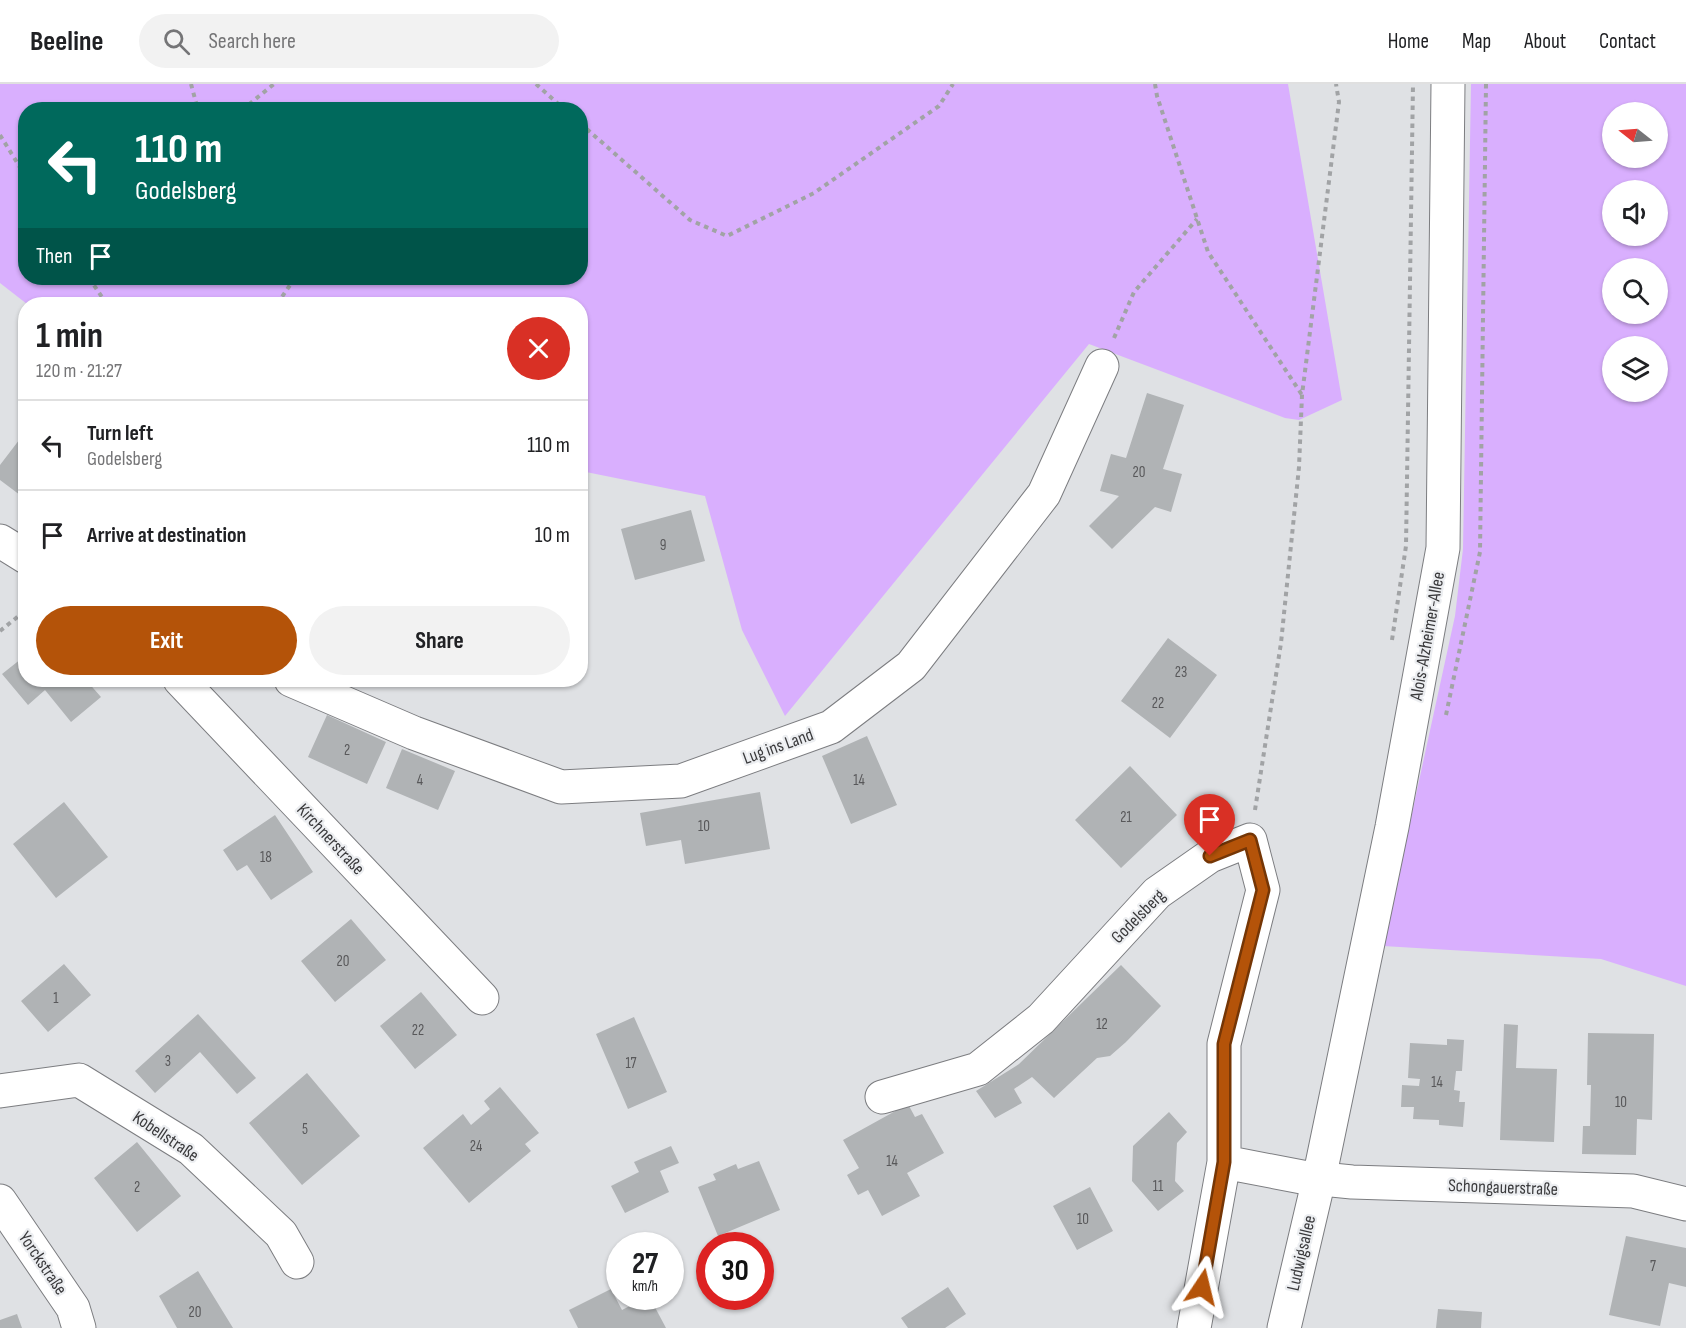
<!DOCTYPE html>
<html lang="en">
<head>
<meta charset="utf-8">
<style>
  :root { --surface:#fff; --page:#f2f2f2; --text:#202124; --muted:#757577; --line:#e0e0e0; --accent:#b45309 }
  body { margin:0; font-family:"Sofia Sans Condensed",sans-serif; background:var(--page); color:var(--text); height:100vh; display:flex; flex-direction:column; font-size:22px; white-space:nowrap }
  * { box-sizing:border-box; margin:0 }
  p { font-size:20px; color:var(--muted) }
  .icon { flex:none; width:33px; height:33px; fill:none; stroke:currentColor; stroke-width:2; stroke-linecap:round; stroke-linejoin:round }
  .map { position:relative; flex:1; overflow:hidden }
  .drawer { position:absolute; left:18px; top:213px; width:570px; height:390px; display:flex; flex-direction:column; background:var(--surface); border-radius:24px; box-shadow:0 2px 4px #0004 }
  .drawer>* { flex:none }
  .guide { position:absolute; left:18px; top:18px; width:570px; height:183px; border-radius:24px; box-shadow:0 2px 4px #0004; background:#00695c; color:#fff; overflow:hidden }
  .needle { width:39px; rotate:287deg }
  .tools { position:absolute; left:1602px; top:18px; display:grid; gap:12px }
  .tools a { display:grid; place-items:center; width:66px; height:66px; border-radius:50%; background:var(--surface); box-shadow:0 2px 4px #0004; font-size:30px }
  .speed { position:absolute; left:606px; top:1148px; display:flex; gap:12px; font-size:30px; font-weight:700; text-align:center }
  .speed>* { display:grid; place-content:center; width:78px; height:78px; border-radius:50%; background:var(--surface); box-shadow:0 2px 4px #0004; line-height:1 }
  .speed small { font-size:15px; font-weight:400 }
  .speed .limit { border:9px solid #d22; background:#fff; color:#111 }
  .pin { position:absolute; display:grid; place-items:center; width:51px; height:51px; color:#fff; margin:-62px -26px; border-radius:50% 50% 50% 0; rotate:-45deg; box-shadow:0 0 6px #0007 }
  .pin .icon { rotate:45deg }
  .me { position:absolute; width:66px; margin:-33px; rotate:10deg; stroke-linejoin:round; filter:drop-shadow(0 0 4px #0008) }
  .turn { display:flex; align-items:center; gap:21px; height:126px; padding:0 18px; font-size:27px }
  .turn .icon { width:78px; height:78px; stroke-width:2.5 }
  .turn b { display:block; font-size:42px; line-height:51px }
  .then { display:flex; align-items:center; height:57px; padding:0 18px; background:#0003; gap:12px; font-size:22px }
  .round { display:grid; place-items:center; flex:none; width:63px; height:63px; border-radius:32px; background:var(--page) }
  .overview { display:flex; align-items:center; justify-content:space-between; height:102px; padding:0 18px }
  h1 { font-size:36px; font-weight:700; line-height:45px }
  .cta { display:flex; gap:12px; margin-top:auto; padding:12px 18px }
  .cta a { flex:1; height:69px; border-radius:36px; background:var(--accent); color:#fff; font-size:24px; font-weight:700; line-height:69px; text-align:center }
  .cta a+a { background:var(--page); color:var(--text) }
  ul { padding:0; list-style:none }
  li { display:flex; align-items:center; gap:18px; height:90px; padding:0 18px; border-top:2px solid var(--line) }
  li div { flex:1 }
  li b { display:block; font-size:22px }
  li em { font-style:normal }
  header { display:flex; align-items:center; gap:36px; box-sizing:border-box; height:84px; padding:0 30px; background:var(--surface); border-bottom:2px solid var(--line) }
  header strong { font-size:28px }
  nav { display:flex; gap:33px; margin-inline-start:auto; font-size:21px }
  .search { width:420px; height:54px; background:var(--page); display:flex; align-items:center; gap:15px; box-sizing:border-box; padding:0 21px; border-radius:33px; color:var(--muted); font-size:22px }
  .map>svg:first-child { display:block }
</style>
</head>
<body>
<header>
<strong>Beeline</strong>
<div class="search"><svg class="icon" aria-label="search" viewBox="0 0 24 24"><circle cx="10" cy="10" r="6"/><path d="M15 15l6 6"/></svg>Search here</div>
<nav><a>Home</a><a>Map</a><a>About</a><a>Contact</a></nav>
</header>
<div class="map">
<svg width="1686" height="1244" viewBox="0 0 1686 1244">
  <rect width="100%" height="100%" fill="#dfe1e4"/>
  <!-- green -->
  <path fill="#d9affe" fill-rule="evenodd" d="M0 0H1288L1342 316 1299 336 1285 334 1089 260 785 632 742 546 705 412 581 387 580 220H27L0 199ZM26 26H580V194H26Z
    M1471 0H1686V902L1601 875 1383 862 1455 532 1463 465ZM1612 28H1658V74H1612ZM1612 106H1658V152H1612ZM1612 184H1658V230H1612ZM1612 262H1658V308H1612Z"/>
  <!-- building -->
  <path fill="#b0b3b5" d="M1147 309 1184 321 1163 385 1182 390 1171 428 1155 423 1112 465 1089 442 1119 412 1100 407 1111 370 1126 374Z
    M26 347V413L24 414 0 396V381Z
    M691 426 705 477 635 496 621 445Z
    M1168 554 1217 591 1170 654 1121 617Z
    M26 571V596H86L101 613 71 638 45 606 28 621 2 590Z
    M327 631 386 658 367 700 308 673Z
    M867 652 897 721 851 740 822 672Z
    M402 665 455 687 438 726 386 704Z
    M1130 682 1177 731 1121 784 1075 736Z
    M760 708 770 765 685 780 681 756 646 762 640 729Z
    M64 718 108 773 56 814 13 760Z
    M275 731 313 788 271 816 247 781 237 787 223 766Z
    M351 835 386 876 335 918 301 877Z
    M64 880 91 911 48 948 21 917Z
    M1121 881 1161 922 1126 958 1110 972 1097 974 1054 1014 1032 993 1014 1005 1022 1019 995 1034 976 1007 1019 980Z
    M421 908 457 951 415 985 380 942Z
    M198 930 256 994 237 1010 200 968 155 1009 135 987Z
    M634 933 667 1008 628 1025 596 950Z
    M1504 940 1518 941 1516 984 1557 985 1554 1058 1500 1056Z
    M1588 949 1654 950 1652 1036 1637 1035 1636 1071 1582 1070 1583 1042H1590L1591 1001H1587Z
    M1447 955 1464 956 1462 987H1456L1454 1006 1460 1007 1459 1018H1465L1463 1043 1439 1041V1036L1413 1035 1414 1023H1401L1402 1001 1419 1002 1420 995 1408 994 1410 959 1447 961Z
    M307 989 360 1052 302 1101 249 1039Z
    M500 1003 539 1049 525 1060 531 1067 469 1119 423 1064 463 1030 471 1041 490 1025 484 1017Z
    M908 1020 915 1033 922 1030 944 1069 907 1089 920 1112 882 1132 868 1106 858 1111 847 1091 859 1084 843 1056Z
    M1169 1028 1187 1048 1177 1059 1175 1097 1184 1107 1158 1127 1132 1097 1133 1062Z
    M137 1058 181 1112 137 1148 94 1094Z
    M671 1062 679 1079 660 1087 669 1108 625 1129 611 1102 639 1088 634 1078Z
    M759 1077 780 1126 718 1152 698 1103 716 1096 713 1090 736 1080 738 1085Z
    M1090 1103 1113 1147 1077 1166 1053 1122Z
    M1626 1152 1686 1164V1203L1669 1199 1660 1242 1609 1231Z
    M198 1187 233 1244H177L159 1212Z
    M948 1203 966 1230 945 1244H908L901 1234Z
    M611 1205 622 1226 649 1212 666 1244H578L569 1226Z
    M1438 1225 1482 1228 1481 1244H1436Z
    M17 1230 22 1244H0V1236Z"/>
  <g fill="none" stroke-linecap="round" stroke-linejoin="round">
    <defs>
      <path id="minor" d="M0 457 26 473
        M180 596 482 914
        M291 596 414 649 561 703 681 697 831 643 911 582 1044 410 1102 282
        M0 1007 79 996 191 1065 281 1150 297 1178
        M882 1013 978 985 1041 935 1157 809 1210 772 1250 756 1263 806 1224 960V1078L1194 1244
        M1224 1078 1302 1093 1352 1098 1633 1107 1686 1120
        M0 1117 73 1224 79 1244"/>
      <path id="tertiary" d="M1284 1244 1319 1095 1392 743 1443 464 1448 0"/>
    </defs>
    <!-- minor casing -->
    <use href="#minor" stroke="#7c7d80" stroke-width="35"/>
    <!-- tertiary casing -->
    <use href="#tertiary" stroke="#7c7d80" stroke-width="35"/>
    <!-- path -->
    <path stroke="#a1a3a5" stroke-width="4" stroke-dasharray="4.5 4.5" stroke-linecap="butt" d="M191 0 198 26
      M536 0 565 26
      M1155 0 1157 12 1208 168 1302 311
      M242 26 274 0
      M580 39 690 136 727 152 814 109 939 22 953 0
      M0 51 26 93
      M89 194 104 216 117 220
      M277 220 295 194
      M1114 254 1134 208 1197 135
      M0 547 26 526
      M1392 556 1406 462 1413 0
      M1446 631 1480 468 1486 0
      M1255 726 1281 559 1299 383 1302 311 1339 18 1336 0"/>
    <!-- minor -->
    <use href="#minor" stroke="#fff" stroke-width="33"/>
    <!-- tertiary -->
    <use href="#tertiary" stroke="#fff" stroke-width="33"/>
  </g>
  <g fill="none" stroke-linecap="round" stroke-linejoin="round">
    <defs>
      <path id="route" d="M1202 1203 1224 1078V960L1263 806 1250 756 1210 772"/>
    </defs>
    <!-- route casing -->
    <use href="#route" stroke="#753606" stroke-width="15"/>
    <!-- route -->
    <use href="#route" stroke="#b45309" stroke-width="10"/>
  </g>
  <g text-anchor="middle" stroke-width="4.5" stroke-linejoin="round" paint-order="stroke">
    <!-- number labels -->
    <g font-size="15" fill="#58585a">
      <text x="1139" y="393">20</text>
      <text x="663" y="466">9</text>
      <text x="1181" y="593">23</text>
      <text x="1158" y="624">22</text>
      <text x="347" y="671">2</text>
      <text x="420" y="701">4</text>
      <text x="859" y="701">14</text>
      <text x="1126" y="738">21</text>
      <text x="704" y="747">10</text>
      <text x="266" y="778">18</text>
      <text x="343" y="882">20</text>
      <text x="56" y="919">1</text>
      <text x="1102" y="945">12</text>
      <text x="418" y="951">22</text>
      <text x="168" y="982">3</text>
      <text x="631" y="984">17</text>
      <text x="1437" y="1003">14</text>
      <text x="1621" y="1023">10</text>
      <text x="305" y="1050">5</text>
      <text x="476" y="1067">24</text>
      <text x="892" y="1082">14</text>
      <text x="1158" y="1107">11</text>
      <text x="137" y="1108">2</text>
      <text x="1083" y="1140">10</text>
      <text x="1653" y="1187">7</text>
      <text x="195" y="1233">20</text>
    </g>
    <!-- street labels -->
    <g font-size="18" fill="#3a3a3c" stroke="#eceef1">
      <text transform="translate(1427 552) rotate(-80)" y="6">Alois-Alzheimer-Allee</text>
      <text transform="translate(778 662) rotate(-20)" y="6">Lug ins Land</text>
      <text transform="translate(331 755) rotate(47)" y="6">Kirchnerstraße</text>
      <text transform="translate(1138 832) rotate(-45)" y="6">Godelsberg</text>
      <text transform="translate(166 1052) rotate(34)" y="6">Kobellstraße</text>
      <text transform="translate(1503 1103) rotate(2)" y="6">Schongauerstraße</text>
      <text transform="translate(1301 1169) rotate(-77)" y="6">Ludwigsallee</text>
      <text transform="translate(43 1179) rotate(56)" y="6">Yorckstraße</text>
    </g>
  </g>
</svg>
<div class="tools">
<a><svg class="needle" viewBox="-14 -14 28 28"><path d="M0-13l5 13h-10z" fill="#e53935"/><path d="M0 13l5-13h-10z" fill="#757577"/></svg></a>
<a><svg class="icon" aria-label="sound" viewBox="0 0 24 24"><path d="M4 9h4l5-4v14l-5-4H4zM17 9q2 3 0 6"/></svg></a>
<a><svg class="icon" aria-label="search" viewBox="0 0 24 24"><circle cx="10" cy="10" r="6"/><path d="M15 15l6 6"/></svg></a>
<a><svg class="icon" aria-label="layers" viewBox="0 0 24 24"><path d="M12 4l9 5-9 5-9-5zM3 14l9 5 9-5"/></svg></a>
</div>
<div class="speed"><div>27<small>km/h</small></div><div class="limit">30</div></div>
<div class="pin" style="left:1210px;top:772px;background:#d93025"><svg class="icon" aria-label="arrive" viewBox="0 0 24 24"><path d="M6 21V4h12l-3 4 3 4H6"/></svg></div>
<svg class="me" style="left:1202px;top:1203px" viewBox="-20 -20 40 40"><path d="M0-17L14 15 0 8-14 15z" fill="#b45309" stroke="#fff" stroke-width="4"/></svg>
<div class="guide">
<div class="turn"><svg class="icon" aria-label="left" viewBox="0 0 24 24"><path d="M17 20v-9H6M10 6l-5 5 5 5"/></svg><div><b>110 m</b>Godelsberg</div></div>
<div class="then">Then<svg class="icon" aria-label="arrive" viewBox="0 0 24 24"><path d="M6 21V4h12l-3 4 3 4H6"/></svg></div>
</div>
<section class="drawer">
<div class="overview"><div><h1>1 min</h1><p>120 m · 21:27</p></div><a class="round" style="background:#d93025;color:#fff"><svg class="icon" aria-label="close" viewBox="0 0 24 24"><path d="M6 6l12 12M18 6L6 18"/></svg></a></div>
<ul>
<li><svg class="icon" aria-label="left" viewBox="0 0 24 24"><path d="M17 20v-9H6M10 6l-5 5 5 5"/></svg><div><b>Turn left</b><p>Godelsberg</p></div><em>110 m</em></li>
<li><svg class="icon" aria-label="arrive" viewBox="0 0 24 24"><path d="M6 21V4h12l-3 4 3 4H6"/></svg><div><b>Arrive at destination</b></div><em>10 m</em></li>
</ul>
<div class="cta"><a>Exit</a><a>Share</a></div>
</section>
</div>
</body>
</html>
